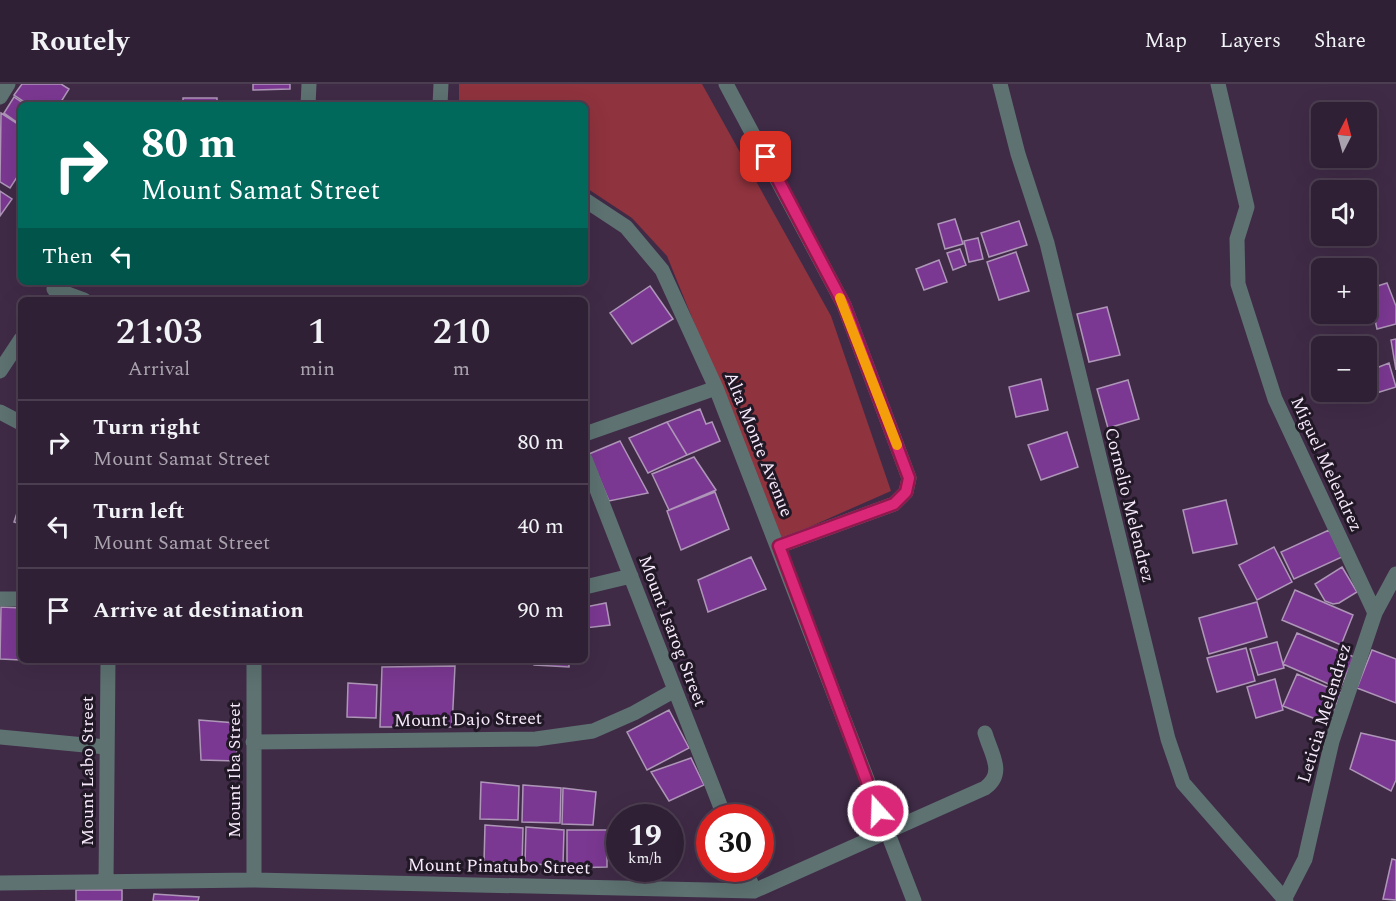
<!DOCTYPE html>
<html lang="en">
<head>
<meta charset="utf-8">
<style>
  :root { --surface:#302035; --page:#3c2d41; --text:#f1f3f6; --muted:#a8a3ad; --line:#4b3e50 }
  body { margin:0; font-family:Spectral,serif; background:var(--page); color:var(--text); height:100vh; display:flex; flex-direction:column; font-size:22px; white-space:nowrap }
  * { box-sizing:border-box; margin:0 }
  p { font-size:20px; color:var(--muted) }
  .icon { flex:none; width:33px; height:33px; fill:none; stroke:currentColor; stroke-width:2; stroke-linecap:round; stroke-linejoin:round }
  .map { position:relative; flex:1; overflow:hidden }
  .side { position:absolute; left:18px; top:213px; width:570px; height:366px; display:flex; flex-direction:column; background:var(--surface); border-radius:9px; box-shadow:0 6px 24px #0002,0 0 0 2px var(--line) }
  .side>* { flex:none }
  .hud { position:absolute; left:18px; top:18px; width:570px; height:183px; border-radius:9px; box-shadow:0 6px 24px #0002,0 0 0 2px var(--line); background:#00695c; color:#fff; overflow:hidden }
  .needle { width:39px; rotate:6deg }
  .tools { position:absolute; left:1311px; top:18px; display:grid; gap:12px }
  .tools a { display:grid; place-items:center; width:66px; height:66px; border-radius:9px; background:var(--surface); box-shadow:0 6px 24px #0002,0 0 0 2px var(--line); font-size:30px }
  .speed { position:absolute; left:606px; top:720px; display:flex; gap:12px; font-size:30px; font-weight:700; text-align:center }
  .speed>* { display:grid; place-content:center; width:78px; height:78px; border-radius:50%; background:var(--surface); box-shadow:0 6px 24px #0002,0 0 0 2px var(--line); line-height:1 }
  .speed small { font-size:15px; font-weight:400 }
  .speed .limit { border:9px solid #d22; background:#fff; color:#111 }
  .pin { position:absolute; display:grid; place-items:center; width:51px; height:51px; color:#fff; margin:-26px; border-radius:12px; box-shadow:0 3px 9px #0006 }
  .me { position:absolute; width:66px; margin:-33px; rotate:340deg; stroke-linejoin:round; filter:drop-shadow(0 0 4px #0008) }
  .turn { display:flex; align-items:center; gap:21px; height:126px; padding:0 24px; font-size:27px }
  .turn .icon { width:78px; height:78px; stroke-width:2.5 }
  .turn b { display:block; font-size:42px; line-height:51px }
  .then { display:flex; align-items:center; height:57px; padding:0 24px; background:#0003; gap:12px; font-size:22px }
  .eta { display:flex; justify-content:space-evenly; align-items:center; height:102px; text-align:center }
  .eta b { font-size:36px; font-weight:600; line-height:42px }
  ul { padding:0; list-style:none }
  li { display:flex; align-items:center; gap:18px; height:84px; padding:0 24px; border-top:2px solid var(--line) }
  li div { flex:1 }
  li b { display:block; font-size:22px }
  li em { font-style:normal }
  header { display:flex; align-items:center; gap:36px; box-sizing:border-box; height:84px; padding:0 30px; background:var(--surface); border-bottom:2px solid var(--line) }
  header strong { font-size:28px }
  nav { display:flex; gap:33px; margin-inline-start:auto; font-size:21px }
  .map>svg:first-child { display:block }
</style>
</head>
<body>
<header>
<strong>Routely</strong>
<nav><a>Map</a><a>Layers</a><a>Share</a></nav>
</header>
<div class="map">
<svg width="1396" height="817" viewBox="0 0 1396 817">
  <rect width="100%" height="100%" fill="#402b47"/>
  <!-- green -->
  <path fill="#8f333e" d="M459 0H702L831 232 891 407 782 455 667 172 632 134 585 103V21H459Z"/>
  <!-- building -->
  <path fill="#7b3892" stroke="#ae96b8" stroke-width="1.5" d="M22 0H61L69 5 59 21H29L14 11Z
    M253 0H290V5L253 6Z
    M14 13 26 21H21V41L4 29Z
    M183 14H217V21H183Z
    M1 29 21 42V87L10 104 0 98Z
    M0 107 12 115 0 132Z
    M955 135 963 160 945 165 938 140Z
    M1019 137 1027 161 989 173 981 149Z
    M978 154 983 175 969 178 964 157Z
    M960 165 966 181 953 186 947 169Z
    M1016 168 1029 207 999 216 987 178Z
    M939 176 947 198 924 206 916 185Z
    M1387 199 1396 222V240L1377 245 1368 205Z
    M650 202 673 235 632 260 610 229Z
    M1107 223 1120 271 1089 278 1077 230Z
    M1396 255V286L1391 256Z
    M1351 259 1352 262H1330Z
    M1389 279 1396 303 1373 310 1366 288Z
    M1041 295 1048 326 1016 333 1009 303Z
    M1128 296 1139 335 1108 344 1097 305Z
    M1338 308H1364L1366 312 1344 317Z
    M700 325 706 340 712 338 720 357 687 371 667 338Z
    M667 338 687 371 648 389 629 354Z
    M1067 348 1078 383 1041 396 1028 361Z
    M620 357 648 409 609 417 589 370Z
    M694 373 716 406 669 426 652 390Z
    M715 408 729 445 681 466 667 427Z
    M1226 416 1237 460 1193 469 1183 426Z
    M21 417V440L14 438Z
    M1329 446 1342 473 1294 495 1281 468Z
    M1274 463 1292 498 1257 516 1239 481Z
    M751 473 766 505 708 528 698 496Z
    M1342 483 1357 508 1339 519 1333 520 1325 517 1315 500Z
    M1295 506 1353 531 1341 561 1282 536Z
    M1257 518 1267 553 1209 570 1199 534Z
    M606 519 610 541 585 544V523Z
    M1 523 21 524V576L0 575Z
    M1297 549 1354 573 1340 605 1283 580Z
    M1277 558 1284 584 1258 591 1250 565Z
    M1246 564 1255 597 1217 608 1207 574Z
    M1372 566 1396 575V619L1357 604Z
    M532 576H569V583L534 581Z
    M455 582 452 643H380L382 583Z
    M1297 590 1341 609 1328 640 1283 622Z
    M1275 595 1283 626 1256 634 1247 603Z
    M348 599 377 601 376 634 347 633Z
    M669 626 689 664 647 686 627 648Z
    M199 636 236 639 237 677 201 676Z
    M1361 649 1396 657V696L1391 707 1350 685Z
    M691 674 704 701 669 717 651 688Z
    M481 698 519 702 518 736 480 735Z
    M523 701 561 704 560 739 522 738Z
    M563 704 596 708 593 741 562 740Z
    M485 741 523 744 522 779 484 778Z
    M526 743 564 746 563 781 525 780Z
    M567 746H607V783L567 784Z
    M1392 775 1396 776V816L1383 815Z
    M76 806H122V817H76Z
    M154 810 199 813 198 817H153Z"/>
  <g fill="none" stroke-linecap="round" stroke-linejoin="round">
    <!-- minor -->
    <path stroke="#5e7272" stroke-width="15" d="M726 0 844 221 909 394 906 408 894 420 779 462
      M1000 0 1018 70 1047 159 1168 655 1183 699 1286 817
      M1218 0 1247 123 1237 155 1238 200 1275 315 1375 529
      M0 13 8 0
      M308 21 309 0
      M440 21 441 0
      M585 116 626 143 662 186 716 304 914 817
      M54 205 84 216
      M0 287 21 255
      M0 328 21 339
      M585 350 716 304
      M585 375 725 734
      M585 503 631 492
      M0 515H21
      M0 653 106 663
      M253 658 536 655 593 647 634 629 675 606
      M745 784 754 807
      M254 796V576
      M106 798 108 576
      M0 799 254 796 754 807 985 704C1006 689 991 670 985 649
      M1284 816 1305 775 1332 657 1375 529 1396 490"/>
  </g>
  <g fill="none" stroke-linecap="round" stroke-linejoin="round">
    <defs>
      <path id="route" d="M766 73 844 221 909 394 906 408 894 420 779 462 878 727"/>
    </defs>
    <!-- route casing -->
    <use href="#route" stroke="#8e194d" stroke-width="15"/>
    <!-- route -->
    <use href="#route" stroke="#db2777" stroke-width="10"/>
    <!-- slow -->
    <path stroke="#f59e0b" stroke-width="10" d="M840 214 897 361"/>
  </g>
  <g text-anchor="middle" stroke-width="6" stroke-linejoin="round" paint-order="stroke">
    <!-- street labels -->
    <g font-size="18" fill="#f7eafc" stroke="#211825">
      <text transform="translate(759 360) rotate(68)" y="6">Alta Monte Avenue</text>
      <text transform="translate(1327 380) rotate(65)" y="6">Miguel Melendrez</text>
      <text transform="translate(1130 421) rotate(76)" y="6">Cornelio Melendrez</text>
      <text transform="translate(673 547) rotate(69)" y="6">Mount Isarog Street</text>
      <text transform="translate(1324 629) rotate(-73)" y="6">Leticia Melendrez</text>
      <text transform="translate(468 635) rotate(-1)" y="6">Mount Dajo Street</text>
      <text transform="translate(234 686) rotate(-90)" y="6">Mount Iba Street</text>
      <text transform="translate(87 687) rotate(-90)" y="6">Mount Labo Street</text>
      <text transform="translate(499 782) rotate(1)" y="6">Mount Pinatubo Street</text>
    </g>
  </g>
</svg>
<div class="tools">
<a><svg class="needle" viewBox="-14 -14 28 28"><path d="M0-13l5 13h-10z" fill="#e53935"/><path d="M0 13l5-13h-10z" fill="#a8a3ad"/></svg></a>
<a><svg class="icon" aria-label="sound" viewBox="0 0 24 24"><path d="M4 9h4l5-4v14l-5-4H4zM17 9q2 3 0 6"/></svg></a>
<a>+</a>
<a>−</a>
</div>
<div class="speed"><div>19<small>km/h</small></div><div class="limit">30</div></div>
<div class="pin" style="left:766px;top:73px;background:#d93025"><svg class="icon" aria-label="arrive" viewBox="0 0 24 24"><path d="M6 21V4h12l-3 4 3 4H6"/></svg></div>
<svg class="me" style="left:878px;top:727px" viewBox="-20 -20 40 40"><circle r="17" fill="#db2777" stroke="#fff" stroke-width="3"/><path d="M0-11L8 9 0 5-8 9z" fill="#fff"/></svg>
<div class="hud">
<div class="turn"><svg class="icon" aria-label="right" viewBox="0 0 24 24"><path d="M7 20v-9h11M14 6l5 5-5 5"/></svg><div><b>80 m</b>Mount Samat Street</div></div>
<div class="then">Then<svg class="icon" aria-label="left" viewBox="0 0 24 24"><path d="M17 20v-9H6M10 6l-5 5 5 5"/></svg></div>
</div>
<section class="side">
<div class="eta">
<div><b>21:03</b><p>Arrival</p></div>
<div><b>1</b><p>min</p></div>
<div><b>210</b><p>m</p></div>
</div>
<ul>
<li><svg class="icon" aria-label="right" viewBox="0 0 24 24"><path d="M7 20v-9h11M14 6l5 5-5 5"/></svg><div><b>Turn right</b><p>Mount Samat Street</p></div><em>80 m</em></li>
<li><svg class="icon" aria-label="left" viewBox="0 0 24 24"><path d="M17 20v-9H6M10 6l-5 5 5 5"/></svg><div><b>Turn left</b><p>Mount Samat Street</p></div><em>40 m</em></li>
<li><svg class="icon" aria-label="arrive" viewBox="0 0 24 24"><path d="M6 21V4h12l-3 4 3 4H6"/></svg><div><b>Arrive at destination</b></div><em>90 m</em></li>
</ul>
</section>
</div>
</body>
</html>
